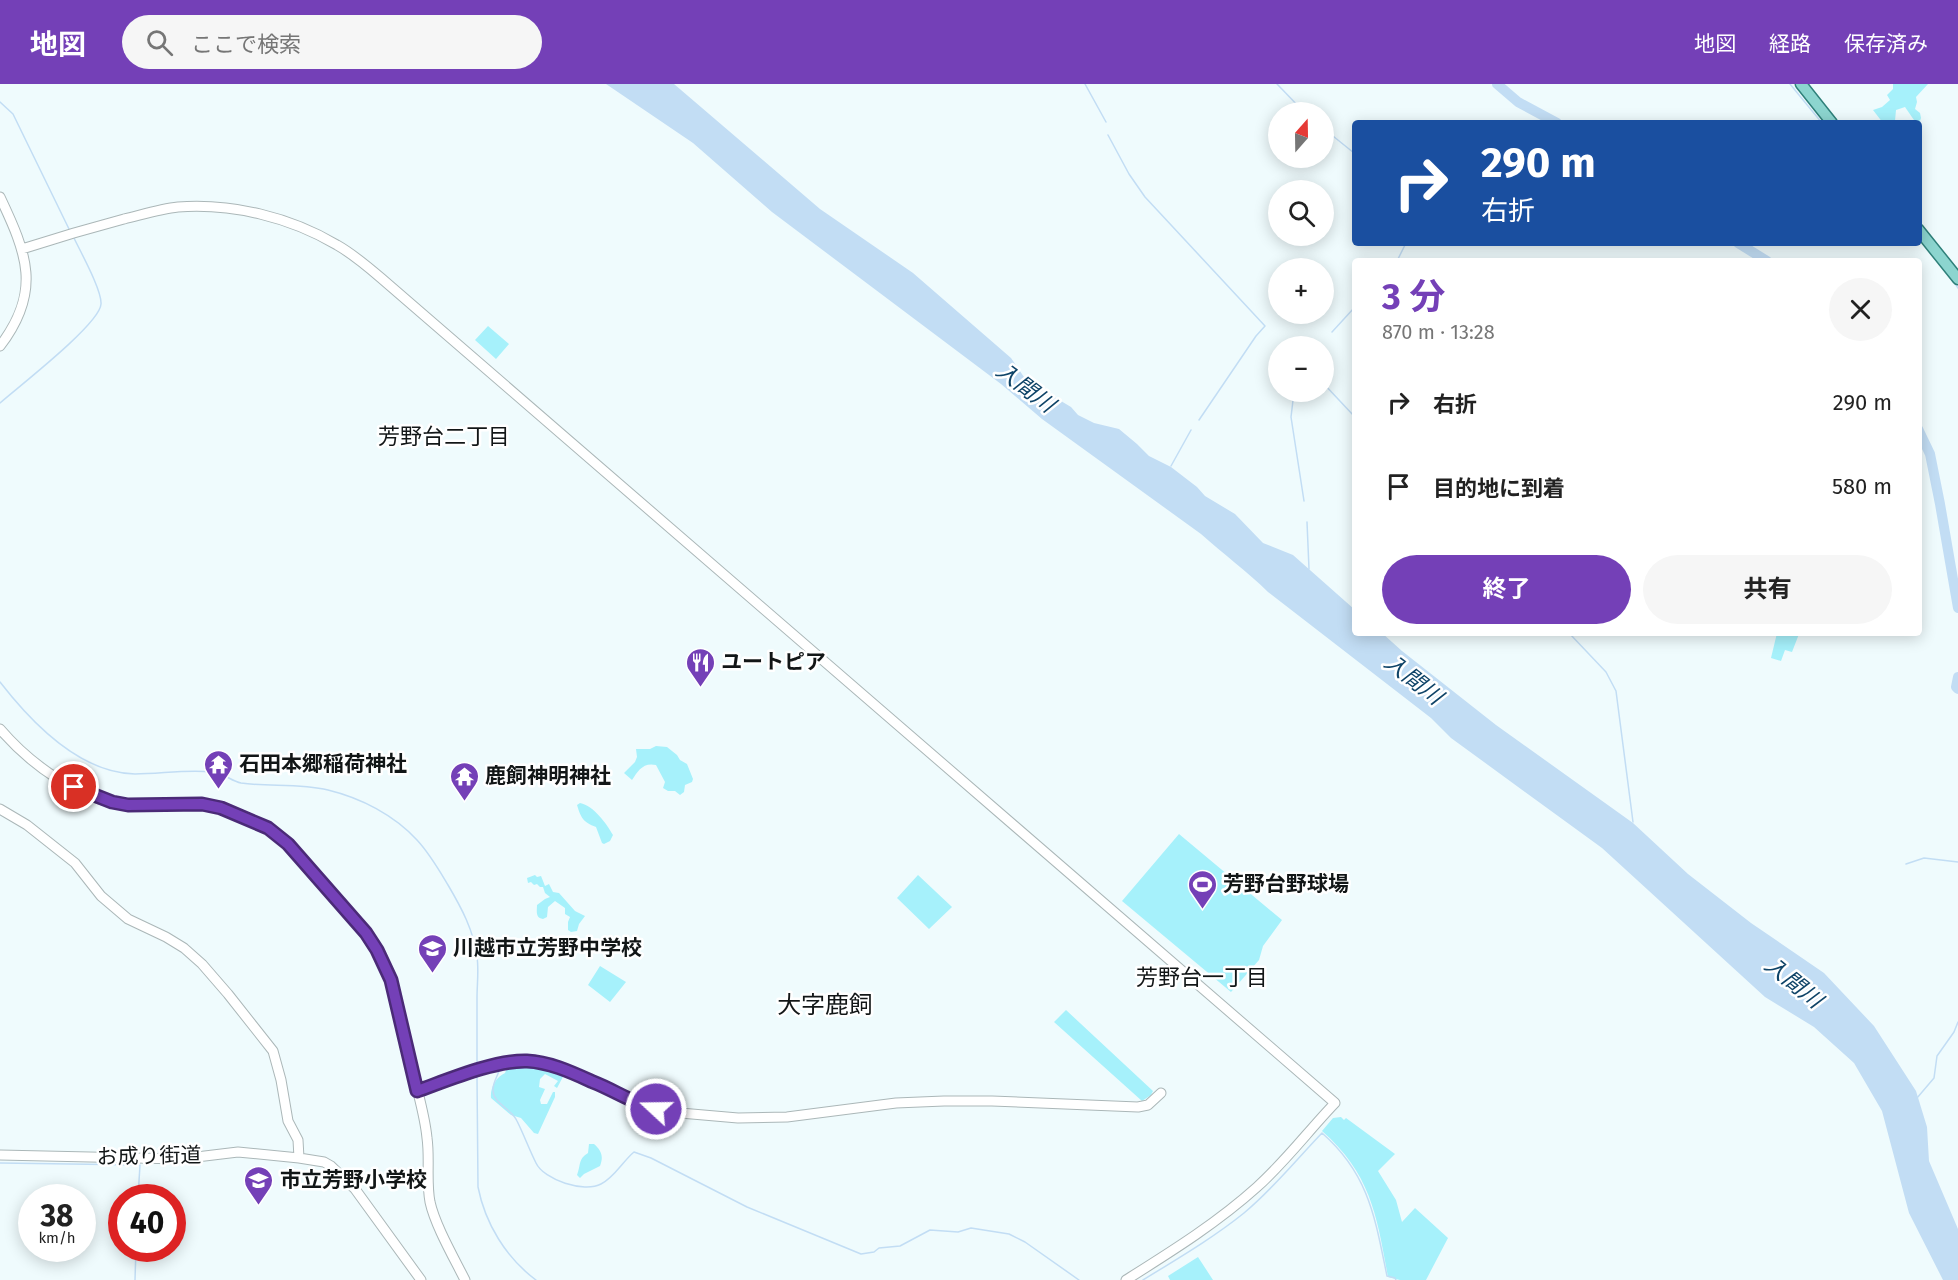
<!DOCTYPE html>
<html lang="ja">
<head>
<meta charset="utf-8">
<style>
  :root { --surface:#fff; --page:#f6f6f6; --text:#222; --muted:#767676; --accent:#7440b7 }
  body { margin:0; font-family:"Fira Sans","Noto Sans JP",sans-serif; background:var(--page); color:var(--text); height:100vh; display:flex; flex-direction:column; font-size:22px; white-space:nowrap }
  * { box-sizing:border-box; margin:0 }
  p { font-size:20px; color:var(--muted) }
  .icon { flex:none; width:33px; height:33px; fill:none; stroke:currentColor; stroke-width:2; stroke-linecap:round; stroke-linejoin:round }
  .map { position:relative; flex:1; overflow:hidden }
  .panel { position:absolute; left:1352px; top:174px; width:570px; height:378px; display:flex; flex-direction:column; background:var(--surface); border-radius:6px; box-shadow:0 3px 15px #0003 }
  .panel>* { flex:none }
  .top-card { position:absolute; left:1352px; top:36px; width:570px; height:126px; border-radius:6px; box-shadow:0 3px 15px #0003; background:#1a4fa0; color:#fff; overflow:hidden }
  .needle { width:39px; rotate:20deg }
  .buttons { position:absolute; left:1268px; top:18px; display:grid; gap:12px }
  .buttons a { display:grid; place-items:center; width:66px; height:66px; border-radius:50%; background:var(--surface); box-shadow:0 3px 15px #0003; font-size:30px }
  .speed { position:absolute; left:18px; top:1100px; display:flex; gap:12px; font-size:30px; font-weight:700; text-align:center }
  .speed>* { display:grid; place-content:center; width:78px; height:78px; border-radius:50%; background:var(--surface); box-shadow:0 3px 15px #0003; line-height:1 }
  .speed small { font-size:15px; font-weight:400 }
  .speed .limit { border:9px solid #d22; background:#fff; color:#111 }
  .pin { position:absolute; display:grid; place-items:center; width:51px; height:51px; color:#fff; margin:-26px; border:3px solid #fff; border-radius:50%; box-shadow:0 2px 6px #0007 }
  .me { position:absolute; width:66px; margin:-33px; rotate:291deg; stroke-linejoin:round; filter:drop-shadow(0 0 4px #0008) }
  .turn { display:flex; align-items:center; gap:21px; height:126px; padding:0 30px; font-size:27px }
  .turn .icon { width:78px; height:78px; stroke-width:2.5 }
  .turn b { display:block; font-size:42px; line-height:51px }
  .round { display:grid; place-items:center; flex:none; width:63px; height:63px; border-radius:32px; background:var(--page) }
  .overview { display:flex; align-items:center; justify-content:space-between; height:102px; padding:0 30px }
  h1 { font-size:36px; font-weight:700; line-height:45px; color:var(--accent) }
  .action { display:flex; gap:12px; margin-top:auto; padding:12px 30px }
  .action a { flex:1; height:69px; border-radius:36px; background:var(--accent); color:#fff; font-size:24px; font-weight:700; line-height:69px; text-align:center }
  .action a+a { background:var(--page); color:var(--text) }
  ul { padding:0; list-style:none }
  li { display:flex; align-items:center; gap:18px; height:84px; padding:0 30px }
  li div { flex:1 }
  li b { display:block; font-size:22px }
  li em { font-style:normal }
  header { display:flex; align-items:center; gap:36px; box-sizing:border-box; height:84px; padding:0 30px; background:var(--accent); color:#fff }
  header strong { font-size:28px }
  nav { display:flex; gap:33px; margin-inline-start:auto; font-size:21px }
  .search { width:420px; height:54px; background:var(--page); display:flex; align-items:center; gap:15px; box-sizing:border-box; padding:0 21px; border-radius:33px; color:var(--muted); font-size:22px }
  .map>svg:first-child { display:block }
</style>
</head>
<body>
<header>
<strong>地図</strong>
<div class="search"><svg class="icon" aria-label="search" viewBox="0 0 24 24"><circle cx="10" cy="10" r="6"/><path d="M15 15l6 6"/></svg>ここで検索</div>
<nav><a>地図</a><a>経路</a><a>保存済み</a></nav>
</header>
<div class="map">
<svg width="1958" height="1196" viewBox="0 0 1958 1196">
  <rect width="100%" height="100%" fill="#effbfd"/>
  <!-- green -->
  <path fill="#a6f1fb" d="M1893 0H1928L1916 13 1917 18 1915 25 1920 29 1921 34 1919 40 1916 39 1905 23 1896 26 1895 37 1893 39H1883L1873 26 1882 23 1890 16 1887 11 1893 5Z
    M488 242 509 260 496 275 475 256Z
    M1777 549H1806L1805 552 1799 550 1792 568 1785 566 1781 577 1771 574Z
    M656 662 667 663 677 671 680 676 687 680 693 695 692 698 685 701 684 708 680 711 675 707H668L663 704 665 698 656 681C643 678 638 687 632 696L624 689 635 678 637 673 636 665H650Z
    M580 719C594 722 606 739 613 751L610 757 604 760 602 759 596 743C583 738 581 734 577 721Z
    M1179 750 1282 836 1263 862 1259 876 1231 908 1122 817Z
    M535 791 537 793 541 792 545 802 549 800 553 808 559 809 575 827 585 832 579 840 577 847 571 848 568 846V838L570 833 565 830V824L555 817 548 823 547 833 543 835C535 834 537 827 537 821L545 815 550 813 545 809 543 803H540L537 800 534 801 531 798 528 799 527 794Z
    M918 791 952 823 929 845 897 814Z
    M600 882 626 898 610 918 588 901Z
    M1066 926 1153 1007 1151 1011 1142 1017 1054 938Z
    M511 982 539 983 565 989 557 1004 554 1002 558 997 545 990 540 995 539 1003 545 1005 540 1016 541 1020H547L553 1008H555V1013L538 1050 534 1049 521 1034 511 1031 491 1014C490 1004 496 993 505 989L507 984Z
    M1341 1033 1344 1036 1346 1034 1395 1070 1378 1087 1396 1116 1402 1138 1415 1124 1448 1154 1426 1196H1400L1388 1193C1377 1132 1371 1090 1322 1047L1333 1034Z
    M589 1060H594C601 1066 604 1072 600 1082L584 1090 580 1094 577 1091C581 1081 578 1075 588 1069Z
    M1198 1173 1213 1196H1170L1168 1192Z"/>
  <!-- water -->
  <path fill="#c2ddf4" d="M606 0H674L820 125 913 189 1011 274 1026 296 1071 323 1078 331 1094 339 1119 345 1137 360 1149 372 1171 383 1197 403 1205 412 1235 430 1263 459 1293 471 1354 525V549H1382L1402 567 1496 641 1633 739 1688 790 1751 839 1824 889 1874 942 1916 1007 1927 1043 1929 1077 1958 1145V1196H1943L1909 1129 1882 1027 1854 979 1814 943 1765 913 1602 764 1451 654 1431 634 1268 508C1247 487 1223 470 1201 450L1042 335 1001 300 772 128 693 59Z"/>
  <g fill="none" stroke-linecap="round" stroke-linejoin="round">
    <!-- stream -->
    <path stroke="#c2ddf4" stroke-width="1.5" d="M1085 0 1106 38
      M1277 0 1304 28
      M1790 0 1822 39
      M0 18 13 30 69 145
      M1323 44 1354 69
      M1108 51 1129 90 1145 113 1265 242 1256 252 1199 336
      M1397 177 1406 159
      M1953 197 1958 204
      M1332 248 1354 224
      M1323 299 1354 332
      M1294 308 1291 333 1304 417
      M0 319C18 303 100 240 101 220 102 206 80 167 73 152
      M1171 382 1191 346
      M1307 438 1309 485
      M1569 549 1606 588 1616 607 1633 738
      M0 598C31 638 80 689 135 690 160 690 187 685 212 688 224 689 231 697 241 699 270 703 299 699 328 706 361 714 394 731 417 756 430 770 439 786 448 801 461 823 474 847 477 873 479 886 477 900 477 914 477 936 477 959 477 982
      M1906 780 1924 774 1958 778
      M499 987C497 993 493 999 493 1005 492 1019 512 1025 517 1037 524 1051 529 1065 536 1079 544 1096 584 1109 601 1100 614 1094 623 1077 634 1068L651 1074 747 1123 861 1170 874 1168 879 1164 900 1162 930 1146 958 1148 971 1144 1009 1150 1025 1158 1079 1196
      M477 993 478 1103C485 1139 506 1174 536 1196
      M1917 1014 1934 994 1937 972 1954 948 1958 938
      M0 1079 140 1081 138 1113
      M135 1196 136 1164
      M1143 1196C1177 1175 1213 1154 1244 1129 1273 1105 1296 1076 1322 1049 1369 1090 1375 1134 1387 1192L1395 1194 1396 1196"/>
    <!-- river -->
    <path stroke="#c2ddf4" stroke-width="10" d="M1497 0 1518 18 1557 39
      M1738 159 1767 177
      M1918 345 1930 370 1940 420 1958 524
      M1958 593 1956 603 1958 605"/>
    <defs>
      <path id="minor" d="M0 113C27 170 42 207 0 262
        M22 165C56 154 90 144 124 135 141 131 160 125 178 123 232 119 290 133 337 161 353 170 367 182 381 194L1335 1019C1309 1046 1286 1077 1257 1103 1217 1139 1172 1167 1126 1196
        M0 645C30 680 81 718 130 721 154 722 178 718 202 720 224 722 246 733 266 743 291 757 308 782 326 804 344 824 364 843 377 867 398 904 403 947 413 988 418 1010 425 1032 427 1054 430 1075 426 1097 430 1118 435 1141 454 1174 465 1196
        M0 725 27 741 75 779 101 812 128 835 166 853 184 864 202 880 228 910 273 967 281 996 288 1037 298 1056 299 1074
        M417 1007 487 984 513 978 527 977 550 982 577 991 651 1024 669 1028 738 1034 787 1033 896 1019 944 1017H992L1138 1023 1148 1021 1161 1009
        M0 1071 180 1075 238 1068 299 1074 324 1078 331 1082 355 1105 421 1196"/>
      <path id="major" d="M1801 0 1832 39
        M1918 145 1958 195"/>
    </defs>
    <!-- minor casing -->
    <use href="#minor" stroke="#abb7b8" stroke-width="11"/>
    <!-- major casing -->
    <use href="#major" stroke="#2f807a" stroke-width="13"/>
    <!-- minor -->
    <use href="#minor" stroke="#fff" stroke-width="9"/>
    <!-- major -->
    <use href="#major" stroke="#8cd5cf" stroke-width="10"/>
  </g>
  <g fill="none" stroke-linecap="round" stroke-linejoin="round">
    <defs>
      <path id="route" d="M74 703 112 718 128 721 202 720 221 724 268 744 288 760 366 849 377 866 391 896 417 1007C448 996 495 976 527 977 550 978 573 989 593 998 614 1006 634 1020 656 1025"/>
    </defs>
    <!-- route casing -->
    <use href="#route" stroke="#4b2a77" stroke-width="15"/>
    <!-- route -->
    <use href="#route" stroke="#7440b7" stroke-width="10"/>
  </g>
  <!-- icons -->
  <defs>
    <symbol id="restaurant-pin" viewBox="-11 -11 22 30"><path d="M0 17L-7.5 6A9.5 9.5 0 1 1 7.5 6Z" fill="#7440b7" stroke="#fff"/><path d="M-5-6h1v4h1v-4h1v4h1v-4h1v5L-1.5 .5V6h-2V.5L-5-1ZM5-6V6H3V1.5H1.5Q1.5-4 5-6Z" fill="#fff"/></symbol>
    <symbol id="temple-pin" viewBox="-11 -11 22 30"><path d="M0 17L-7.5 6A9.5 9.5 0 1 1 7.5 6Z" fill="#7440b7" stroke="#fff"/><path d="M0-6L5-2H3V0L6.5 2.5H4V6H1.5V3h-3V6H-4V2.5H-6.5L-3 0V-2H-5Z" fill="#fff"/></symbol>
    <symbol id="stadium-pin" viewBox="-11 -11 22 30"><path d="M0 17L-7.5 6A9.5 9.5 0 1 1 7.5 6Z" fill="#7440b7" stroke="#fff"/><path d="M0-5a6.5 5 0 1 0 0 10a6.5 5 0 1 0 0-10ZM-3.5-1.8h7v3.6h-7Z" fill="#fff"/></symbol>
    <symbol id="school-pin" viewBox="-11 -11 22 30"><path d="M0 17L-7.5 6A9.5 9.5 0 1 1 7.5 6Z" fill="#7440b7" stroke="#fff"/><path d="M0-5L7-2L0 1L-7-2ZM-4 1L0 2.5L4 1V4Q0 6-4 4Z" fill="#fff"/></symbol>
  </defs>
  <g fill-rule="evenodd">
    <use href="#restaurant-pin" x="684" y="562" width="33" height="45"/>
    <use href="#temple-pin" x="202" y="664" width="33" height="45"/>
    <use href="#temple-pin" x="448" y="676" width="33" height="45"/>
    <use href="#stadium-pin" x="1186" y="784" width="33" height="45"/>
    <use href="#school-pin" x="416" y="848" width="33" height="45"/>
    <use href="#school-pin" x="242" y="1080" width="33" height="45"/>
  </g>
  <g text-anchor="middle" stroke-width="5" stroke-linejoin="round" paint-order="stroke">
    <!-- poi labels -->
    <g font-size="21" font-weight="bold" fill="#121617" stroke="#fff" text-anchor="start">
      <text x="721" y="585">ユートピア</text>
      <text x="239" y="687">石田本郷稲荷神社</text>
      <text x="485" y="699">鹿飼神明神社</text>
      <text x="1223" y="807">芳野台野球場</text>
      <text x="453" y="871">川越市立芳野中学校</text>
      <text x="280" y="1103">市立芳野小学校</text>
    </g>
    <!-- street labels -->
    <g font-size="21" fill="#121617" stroke="#fff">
      <text transform="translate(149 1072) rotate(-1)" y="7">お成り街道</text>
    </g>
    <!-- water labels -->
    <g font-size="22" font-style="italic" fill="#0f4468" stroke="#fff">
      <text transform="translate(1026 303) rotate(37)" y="8">入間川</text>
      <text transform="translate(1414 595) rotate(38)" y="8">入間川</text>
      <text transform="translate(1794 898) rotate(39)" y="8">入間川</text>
    </g>
    <!-- neighbourhood labels -->
    <g font-size="22" fill="#121617" stroke="#fff">
      <text x="444" y="360">芳野台二丁目</text>
      <text x="1202" y="901">芳野台一丁目</text>
    </g>
    <!-- quarter labels -->
    <g font-size="24" fill="#121617" stroke="#fff">
      <text x="825" y="929">大字鹿飼</text>
    </g>
  </g>
</svg>
<div class="buttons">
<a><svg class="needle" viewBox="-14 -14 28 28"><path d="M0-13l5 13h-10z" fill="#e53935"/><path d="M0 13l5-13h-10z" fill="#767676"/></svg></a>
<a><svg class="icon" aria-label="search" viewBox="0 0 24 24"><circle cx="10" cy="10" r="6"/><path d="M15 15l6 6"/></svg></a>
<a>+</a>
<a>−</a>
</div>
<div class="speed"><div>38<small>km/h</small></div><div class="limit">40</div></div>
<div class="pin" style="left:74px;top:703px;background:#d93025"><svg class="icon" aria-label="arrive" viewBox="0 0 24 24"><path d="M6 21V4h12l-3 4 3 4H6"/></svg></div>
<svg class="me" style="left:656px;top:1025px" viewBox="-20 -20 40 40"><circle r="17" fill="#7440b7" stroke="#fff" stroke-width="3"/><path d="M0-11L8 9 0 5-8 9z" fill="#fff"/></svg>
<div class="top-card">
<div class="turn"><svg class="icon" aria-label="right" viewBox="0 0 24 24"><path d="M7 20v-9h11M14 6l5 5-5 5"/></svg><div><b>290 m</b>右折</div></div>
</div>
<section class="panel">
<div class="overview"><div><h1>3 分</h1><p>870 m · 13:28</p></div><a class="round"><svg class="icon" aria-label="close" viewBox="0 0 24 24"><path d="M6 6l12 12M18 6L6 18"/></svg></a></div>
<ul>
<li><svg class="icon" aria-label="right" viewBox="0 0 24 24"><path d="M7 20v-9h11M14 6l5 5-5 5"/></svg><div><b>右折</b></div><em>290 m</em></li>
<li><svg class="icon" aria-label="arrive" viewBox="0 0 24 24"><path d="M6 21V4h12l-3 4 3 4H6"/></svg><div><b>目的地に到着</b></div><em>580 m</em></li>
</ul>
<div class="action"><a>終了</a><a>共有</a></div>
</section>
</div>
</body>
</html>
